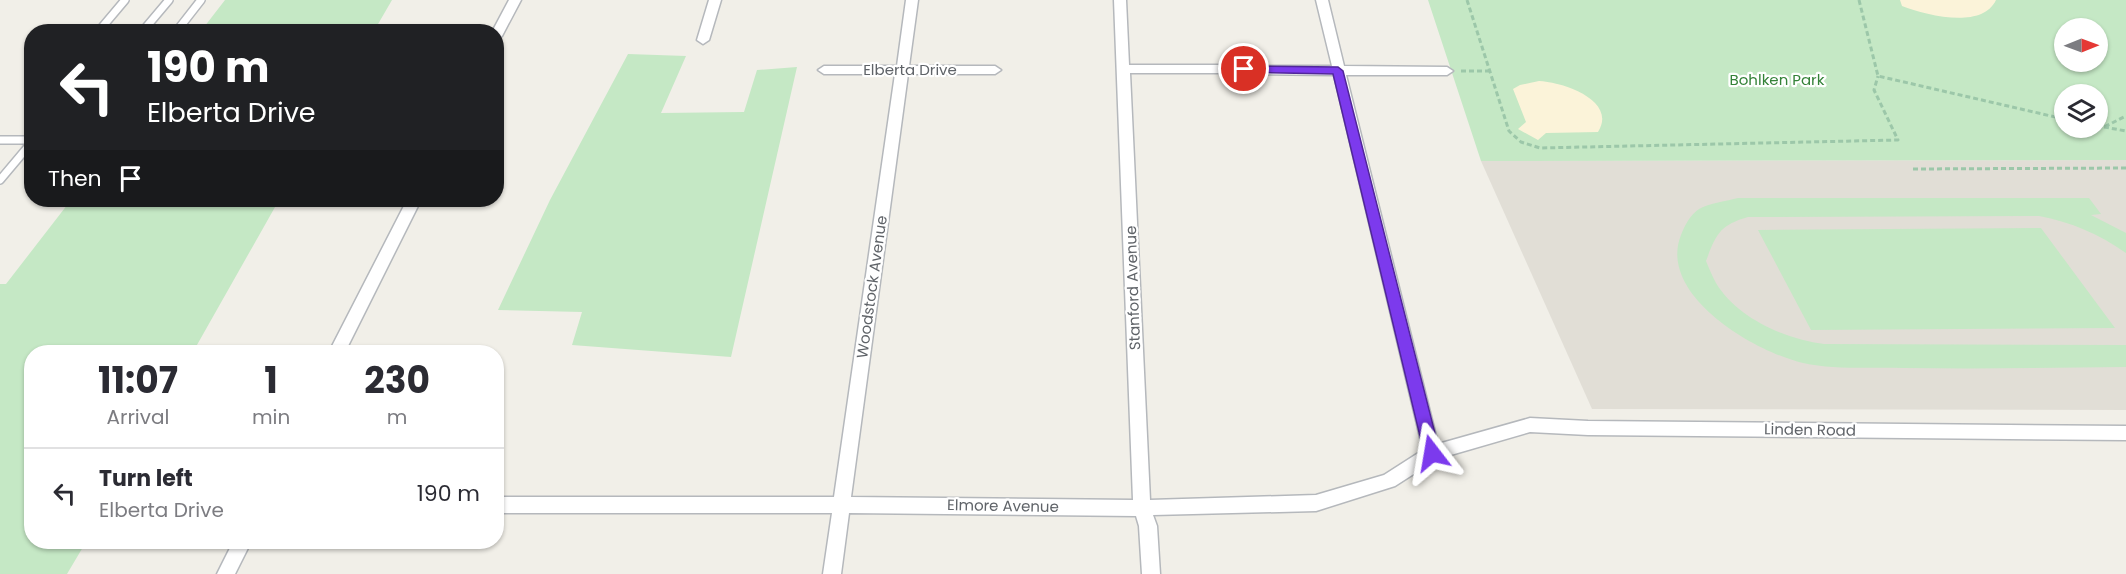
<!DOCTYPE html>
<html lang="en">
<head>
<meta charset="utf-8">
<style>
  :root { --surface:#fff; --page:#f2f2f3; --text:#2b2b33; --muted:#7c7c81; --line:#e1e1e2 }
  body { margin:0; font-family:Poppins,sans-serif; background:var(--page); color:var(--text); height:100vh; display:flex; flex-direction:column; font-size:22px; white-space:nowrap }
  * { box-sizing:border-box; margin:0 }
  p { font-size:20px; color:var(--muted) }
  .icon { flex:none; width:33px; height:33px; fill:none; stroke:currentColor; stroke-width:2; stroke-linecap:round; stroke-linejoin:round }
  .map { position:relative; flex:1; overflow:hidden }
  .side { position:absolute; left:24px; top:345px; width:480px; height:204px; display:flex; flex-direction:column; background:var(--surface); border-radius:24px; box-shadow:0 2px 4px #0004 }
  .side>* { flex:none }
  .top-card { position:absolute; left:24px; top:24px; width:480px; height:183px; border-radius:24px; box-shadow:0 2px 4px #0004; background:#202124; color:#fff; overflow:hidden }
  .needle { width:39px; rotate:89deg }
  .fabs { position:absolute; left:2054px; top:18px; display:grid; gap:12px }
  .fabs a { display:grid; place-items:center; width:54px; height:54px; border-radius:50%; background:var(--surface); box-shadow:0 2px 4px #0004; font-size:30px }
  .pin { position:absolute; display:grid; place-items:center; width:51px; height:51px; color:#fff; margin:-26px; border:3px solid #fff; border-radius:50%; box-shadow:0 2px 6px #0007 }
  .me { position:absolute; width:66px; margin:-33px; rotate:346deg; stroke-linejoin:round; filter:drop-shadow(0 0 4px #0008) }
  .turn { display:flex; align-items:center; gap:21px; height:126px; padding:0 24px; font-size:27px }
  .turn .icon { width:78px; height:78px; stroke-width:2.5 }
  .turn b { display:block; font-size:42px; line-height:51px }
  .then { display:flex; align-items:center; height:57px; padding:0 24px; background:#0003; gap:12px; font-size:22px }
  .eta { display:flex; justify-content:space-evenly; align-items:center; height:102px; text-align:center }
  .eta b { font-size:36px; font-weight:700; line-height:42px }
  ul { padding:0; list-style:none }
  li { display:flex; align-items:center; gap:18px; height:90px; padding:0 24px; border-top:2px solid var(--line) }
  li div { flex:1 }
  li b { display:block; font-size:22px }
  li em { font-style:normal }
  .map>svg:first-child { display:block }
</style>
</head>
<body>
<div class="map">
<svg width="2126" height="574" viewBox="0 0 2126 574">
  <rect width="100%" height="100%" fill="#f1efe8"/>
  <!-- education -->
  <path fill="#e1ded6" d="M2126 160V410L1592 409 1481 161Z"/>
  <!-- green -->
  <path fill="#c5e8c5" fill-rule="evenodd" d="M225 0H392L374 31H201Z
    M1428 0H2126V160L1481 161ZM2064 28H2097V62H2064ZM2064 94H2097V128H2064Z
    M628 54 686 56 661 113 744 112 757 70 797 67 731 357 572 345 582 312 498 310 550 200Z
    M1738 198H2089L2101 214 2091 215 2126 233V253C2099 234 2071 222 2039 216L1748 217C1720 225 1716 234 1706 261 1709 268 1712 276 1716 283 1737 318 1785 339 1824 344L2126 345V367C2052 368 1977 369 1903 368 1870 367 1835 370 1803 363 1755 352 1657 295 1681 235 1685 225 1690 215 1699 209 1709 203 1727 201 1738 198Z
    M71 200H279L193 352H32V542H86L67 574H0V284H6Z
    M2041 228 2115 328 1811 330 1758 230Z"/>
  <!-- sand -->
  <path fill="#fbf3d9" d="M1900 0H1996C1982 30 1926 15 1902 6Z
    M1539 81C1562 82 1618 100 1598 132L1546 133 1538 140 1518 129 1526 122 1513 89 1520 85Z"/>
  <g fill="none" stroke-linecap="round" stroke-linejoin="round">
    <defs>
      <path id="service" d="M98 32 125 0
        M142 32 169 0
        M176 32 201 0
        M0 140H32
        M0 180 32 142"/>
      <path id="minor" d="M509 0H521L502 36 496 40V32H492Z
        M709 0H721L709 40 703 44 697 40Z
        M906 0H918L909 66H995L1001 70 995 74H908L851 497 1133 500 1114 0H1126L1129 65H1224L1230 69 1224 73H1130L1150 500 1316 495 1384 475 1423 450 1334 75 1243 74 1237 70 1243 66H1332L1316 0H1328L1344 66 1447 67 1453 71 1447 75H1346L1438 444 1530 418 1588 421 2126 426V440L1588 435 1530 432 1437 459 1395 486 1316 511 1153 515 1157 526 1160 574H1142L1139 526 1136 516 849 513 841 574H823L832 513H496V497H834L895 74H824L818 70 824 66H897Z
        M407 200H421L345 352H329Z
        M233 542H251L235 574H217Z"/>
    </defs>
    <!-- service casing -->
    <use href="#service" stroke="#b5b8bc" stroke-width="10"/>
    <!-- minor casing -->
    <use href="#minor" stroke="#b5b8bc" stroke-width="3"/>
    <!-- path -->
    <path stroke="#9cc7a9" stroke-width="3" stroke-dasharray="5 3" stroke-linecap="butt" d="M1467 0 1509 131 1521 142 1540 148 1898 140 1874 90 1878 76
      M1859 0 1878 76 2064 119
      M1461 71H1489
      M2097 126 2104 127 2126 116
      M2104 127 2126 131
      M1913 169 2126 168"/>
    <!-- service -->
    <use href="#service" stroke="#fff" stroke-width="7"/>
    <!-- minor -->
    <use href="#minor" fill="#fff" fill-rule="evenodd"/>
  </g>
  <!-- route -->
  <path fill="#7c3aed" stroke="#51269a" stroke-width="1.5" d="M1244 66 1338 67 1343 71 1440 453 1437 458 1432 460 1427 458 1424 453 1333 74 1239 72 1238 69Z"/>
  <g text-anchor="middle" stroke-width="4.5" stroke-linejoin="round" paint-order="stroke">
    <!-- street labels -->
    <g font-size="15" fill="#5f6368" stroke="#fff">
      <text x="910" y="75">Elberta Drive</text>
      <text transform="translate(872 287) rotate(-82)" y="5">Woodstock Avenue</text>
      <text transform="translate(1133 288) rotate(-92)" y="5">Stanford Avenue</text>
      <text transform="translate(1810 430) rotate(1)" y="5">Linden Road</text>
      <text transform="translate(1003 506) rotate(1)" y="5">Elmore Avenue</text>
    </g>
    <!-- park labels -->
    <g font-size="15" fill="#348238" stroke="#fff">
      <text x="1777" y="85">Bohlken Park</text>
    </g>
  </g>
</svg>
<div class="fabs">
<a><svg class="needle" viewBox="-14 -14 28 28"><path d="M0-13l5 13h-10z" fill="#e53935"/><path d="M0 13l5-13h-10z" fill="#7c7c81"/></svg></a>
<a><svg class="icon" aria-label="layers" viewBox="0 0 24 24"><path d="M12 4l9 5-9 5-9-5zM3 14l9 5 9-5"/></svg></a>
</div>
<div class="pin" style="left:1244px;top:69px;background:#d93025"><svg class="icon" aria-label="arrive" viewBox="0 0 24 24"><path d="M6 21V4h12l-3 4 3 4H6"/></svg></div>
<svg class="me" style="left:1432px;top:453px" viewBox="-20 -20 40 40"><path d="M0-17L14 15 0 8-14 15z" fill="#7c3aed" stroke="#fff" stroke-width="4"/></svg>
<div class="top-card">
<div class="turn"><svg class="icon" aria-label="left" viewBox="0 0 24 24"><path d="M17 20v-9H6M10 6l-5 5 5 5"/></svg><div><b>190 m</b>Elberta Drive</div></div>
<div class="then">Then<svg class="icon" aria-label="arrive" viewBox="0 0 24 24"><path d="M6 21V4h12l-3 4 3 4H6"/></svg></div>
</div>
<section class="side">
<div class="eta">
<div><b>11:07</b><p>Arrival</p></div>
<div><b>1</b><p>min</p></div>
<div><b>230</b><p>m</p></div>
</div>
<ul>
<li><svg class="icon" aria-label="left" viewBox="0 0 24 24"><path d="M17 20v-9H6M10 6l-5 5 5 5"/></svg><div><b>Turn left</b><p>Elberta Drive</p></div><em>190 m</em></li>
</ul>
</section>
</div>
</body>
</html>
